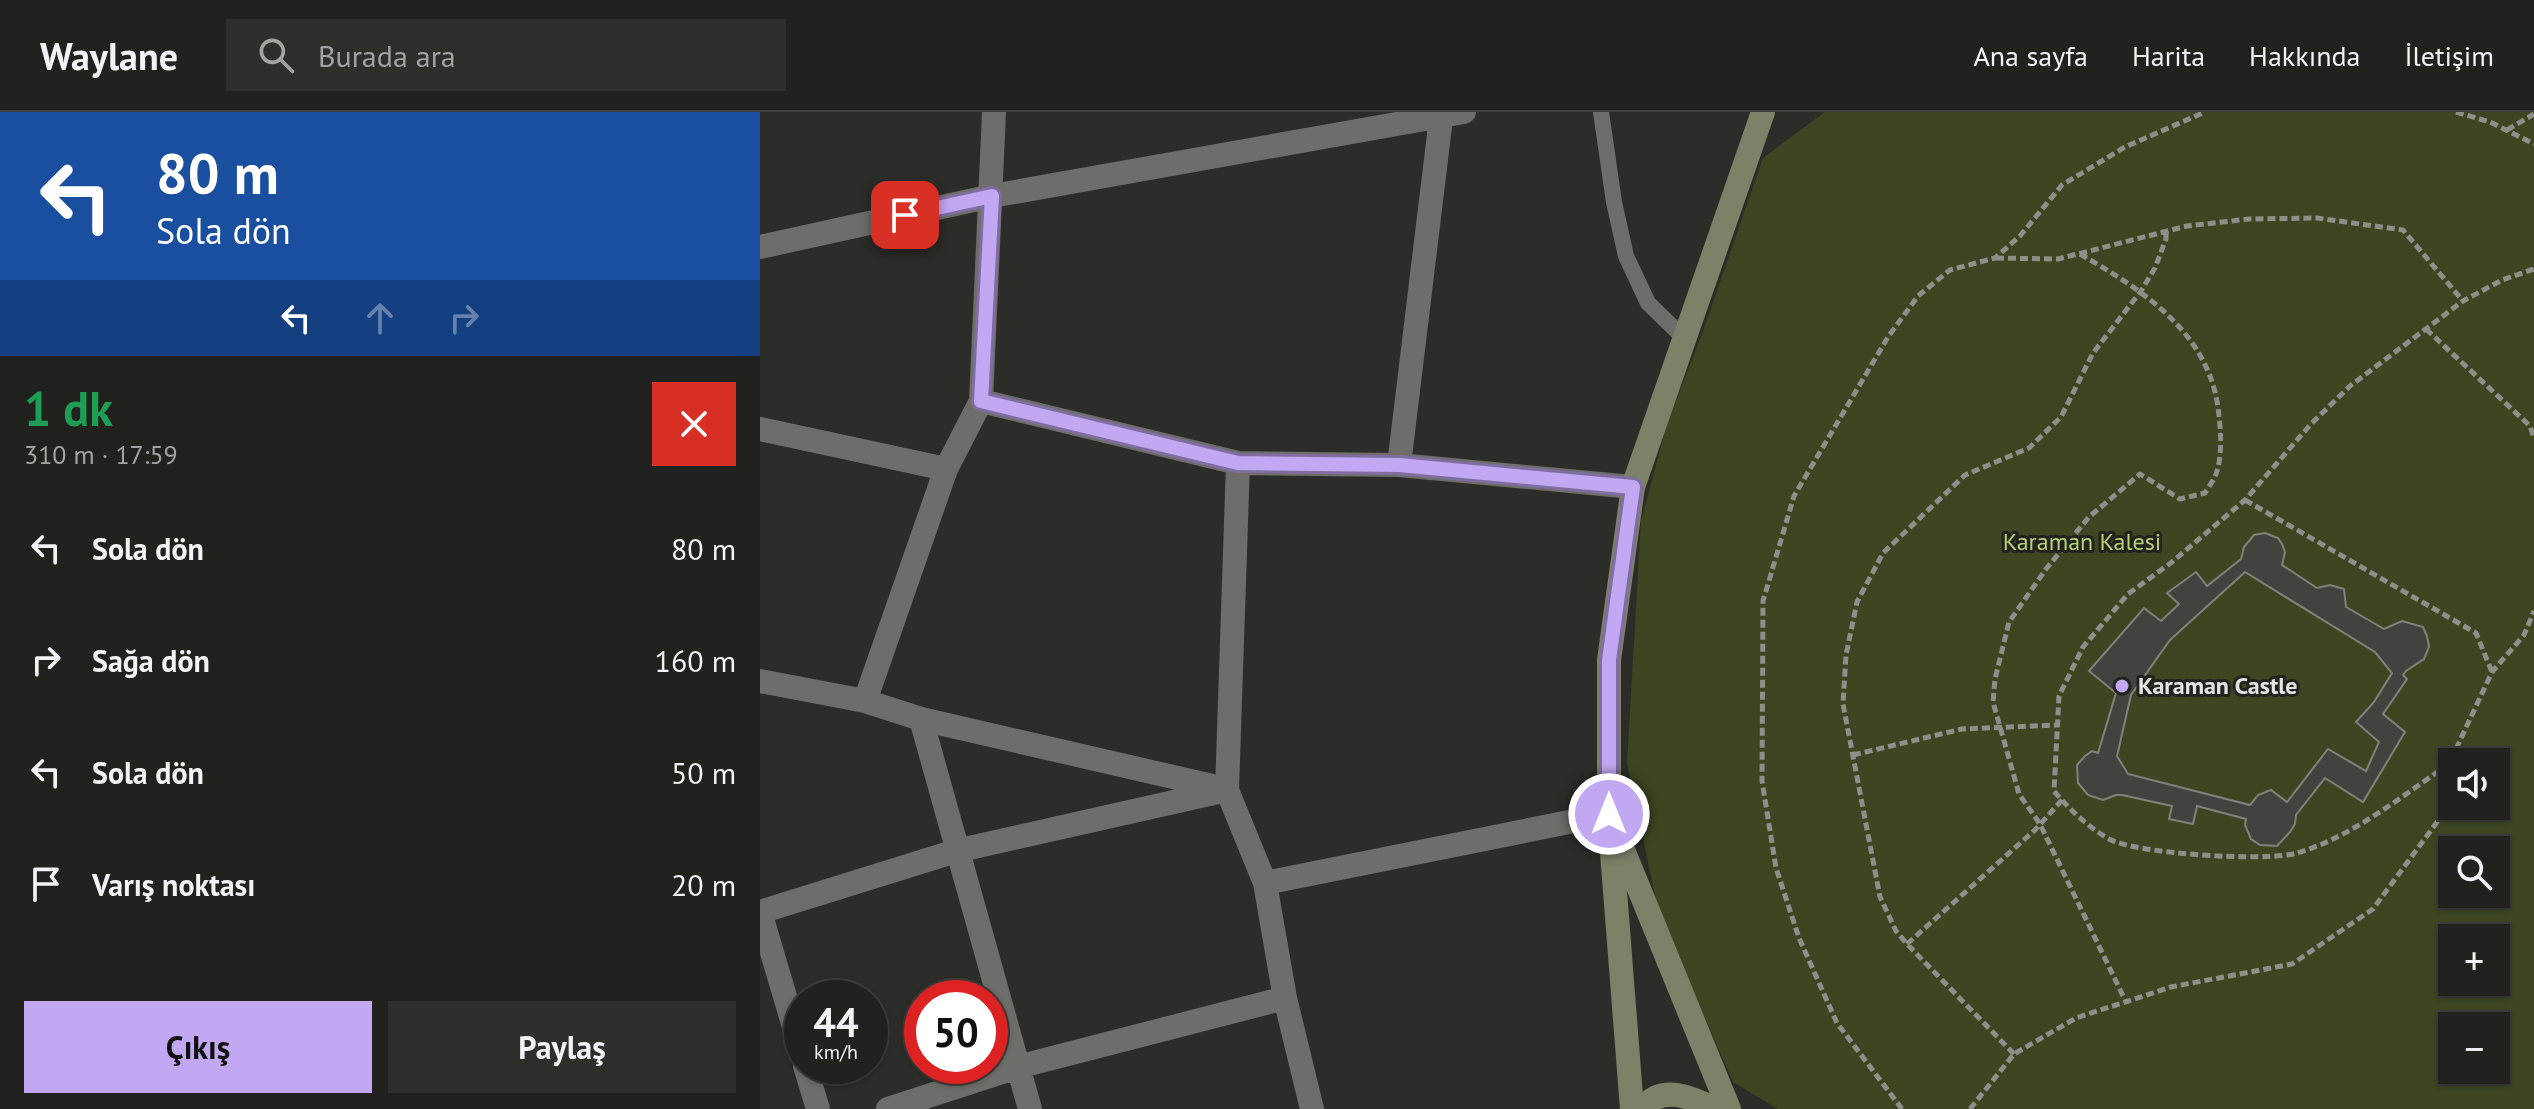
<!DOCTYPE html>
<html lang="tr">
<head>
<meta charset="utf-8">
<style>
  :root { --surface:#21221e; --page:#2d2f2b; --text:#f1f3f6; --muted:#a2a4a4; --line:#3e3f3c; --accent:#c2a8f3 }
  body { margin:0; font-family:"PT Sans",sans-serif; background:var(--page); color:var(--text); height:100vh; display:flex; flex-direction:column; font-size:30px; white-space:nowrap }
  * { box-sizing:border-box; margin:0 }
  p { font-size:26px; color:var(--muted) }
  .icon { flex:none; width:44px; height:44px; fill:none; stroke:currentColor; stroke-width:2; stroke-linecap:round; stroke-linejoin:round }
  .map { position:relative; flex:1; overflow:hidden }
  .drawer { display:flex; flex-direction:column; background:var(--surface); width:760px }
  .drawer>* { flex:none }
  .guide { background:#1a4fa0; color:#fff; overflow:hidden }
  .fabs { position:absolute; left:1678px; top:636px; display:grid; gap:16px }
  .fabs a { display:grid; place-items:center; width:72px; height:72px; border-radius:0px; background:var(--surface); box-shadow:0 2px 6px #0004,0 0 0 2px var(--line); font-size:40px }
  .speed { position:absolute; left:24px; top:868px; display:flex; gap:16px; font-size:40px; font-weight:700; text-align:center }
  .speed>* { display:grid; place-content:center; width:104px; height:104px; border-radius:50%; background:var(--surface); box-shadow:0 2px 6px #0004,0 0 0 2px var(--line); line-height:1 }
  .speed small { font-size:20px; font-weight:400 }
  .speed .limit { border:12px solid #d22; background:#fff; color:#111 }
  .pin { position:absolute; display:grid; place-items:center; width:68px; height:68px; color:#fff; margin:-34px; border-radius:16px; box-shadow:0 4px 12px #0006 }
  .me { position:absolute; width:88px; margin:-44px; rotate:0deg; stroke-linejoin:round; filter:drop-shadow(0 0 6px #0008) }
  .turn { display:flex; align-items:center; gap:28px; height:168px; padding:0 24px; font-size:36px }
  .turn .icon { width:104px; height:104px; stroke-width:2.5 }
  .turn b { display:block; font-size:56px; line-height:68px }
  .lanes { display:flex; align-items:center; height:76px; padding:0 24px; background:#0003; justify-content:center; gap:40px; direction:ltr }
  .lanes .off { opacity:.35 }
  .round { display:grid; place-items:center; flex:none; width:84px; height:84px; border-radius:0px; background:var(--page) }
  .headline { display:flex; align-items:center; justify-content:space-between; height:136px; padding:0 24px }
  h1 { font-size:48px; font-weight:600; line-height:60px; color:#1e9e55 }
  .cta { display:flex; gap:16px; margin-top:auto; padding:16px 24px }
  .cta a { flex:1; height:92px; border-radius:0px; background:var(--accent); color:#111; font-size:32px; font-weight:600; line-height:92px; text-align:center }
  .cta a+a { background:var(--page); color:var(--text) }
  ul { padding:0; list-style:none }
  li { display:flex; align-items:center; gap:24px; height:112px; padding:0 24px }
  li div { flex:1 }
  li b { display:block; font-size:30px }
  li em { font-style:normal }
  header { display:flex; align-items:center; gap:48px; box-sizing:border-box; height:112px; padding:0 40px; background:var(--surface); border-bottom:2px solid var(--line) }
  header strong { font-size:38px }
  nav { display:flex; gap:44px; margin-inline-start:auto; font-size:28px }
  .search { width:560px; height:72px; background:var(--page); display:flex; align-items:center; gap:20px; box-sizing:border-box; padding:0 28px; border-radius:0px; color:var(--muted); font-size:30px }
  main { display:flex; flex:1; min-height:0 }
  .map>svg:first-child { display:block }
</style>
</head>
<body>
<header>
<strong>Waylane</strong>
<div class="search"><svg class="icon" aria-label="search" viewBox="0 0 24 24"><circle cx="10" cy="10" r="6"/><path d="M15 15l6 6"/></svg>Burada ara</div>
<nav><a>Ana sayfa</a><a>Harita</a><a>Hakkında</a><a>İletişim</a></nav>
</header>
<main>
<section class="drawer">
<div class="guide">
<div class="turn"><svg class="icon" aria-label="left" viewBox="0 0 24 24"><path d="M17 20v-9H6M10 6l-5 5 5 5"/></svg><div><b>80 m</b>Sola dön</div></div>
<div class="lanes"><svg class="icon" aria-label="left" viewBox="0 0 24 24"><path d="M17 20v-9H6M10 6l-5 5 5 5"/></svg><svg class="icon off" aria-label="ahead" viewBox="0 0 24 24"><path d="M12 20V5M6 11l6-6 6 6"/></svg><svg class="icon off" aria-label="right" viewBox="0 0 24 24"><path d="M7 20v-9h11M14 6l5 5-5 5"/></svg></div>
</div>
<div class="headline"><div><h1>1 dk</h1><p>310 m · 17:59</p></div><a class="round" style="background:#d93025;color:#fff"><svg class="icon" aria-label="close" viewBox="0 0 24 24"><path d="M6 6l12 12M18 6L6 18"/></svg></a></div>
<ul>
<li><svg class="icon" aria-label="left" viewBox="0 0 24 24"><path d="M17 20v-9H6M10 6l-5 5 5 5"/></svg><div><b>Sola dön</b></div><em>80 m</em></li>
<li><svg class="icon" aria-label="right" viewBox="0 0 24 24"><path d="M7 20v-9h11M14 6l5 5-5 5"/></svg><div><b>Sağa dön</b></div><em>160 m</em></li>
<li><svg class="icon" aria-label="left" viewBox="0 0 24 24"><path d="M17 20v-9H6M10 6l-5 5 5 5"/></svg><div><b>Sola dön</b></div><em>50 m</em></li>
<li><svg class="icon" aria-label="arrive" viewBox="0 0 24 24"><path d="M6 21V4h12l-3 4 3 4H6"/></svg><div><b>Varış noktası</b></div><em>20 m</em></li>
</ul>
<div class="cta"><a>Çıkış</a><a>Paylaş</a></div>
</section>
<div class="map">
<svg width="1774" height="997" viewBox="0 0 1774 997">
  <rect width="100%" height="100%" fill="#2c2d28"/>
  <!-- green -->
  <path fill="#3d4621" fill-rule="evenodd" d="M1065 0H1774V997H1018L973 970 898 798 867 651 881 409 907 312 942 222 1003 46ZM1692 650H1736V694H1692ZM1692 738H1736V782H1692ZM1692 826H1736V870H1692ZM1692 914H1736V958H1692Z"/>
  <!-- building -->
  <path fill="#42433e" stroke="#81827d" stroke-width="2" fill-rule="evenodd" d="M1505 421 1518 426 1522 432 1525 440 1522 453 1557 476 1570 473 1584 477 1586 495 1624 517 1642 509 1663 515 1667 524 1669 535 1664 547 1646 559 1643 563 1647 567 1623 602 1645 620 1603 690 1565 666 1536 703 1535 712 1530 720 1517 734 1500 733 1491 727 1485 713 1486 707 1437 694 1433 712 1409 707 1412 694 1362 683H1356L1343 688 1328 683 1318 671 1317 653 1325 644 1332 639 1338 641 1356 581 1329 559 1384 496 1401 509 1419 492 1407 481 1436 460 1447 474 1481 447 1484 435 1494 423ZM1485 460 1615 540 1632 561 1614 590 1596 610 1619 630 1606 659 1568 637 1527 690 1511 678 1498 683 1490 693 1368 662 1357 644 1371 583 1410 528Z"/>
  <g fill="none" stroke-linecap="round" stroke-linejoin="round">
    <!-- path -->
    <path stroke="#8e8f8b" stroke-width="5" stroke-dasharray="8 4" stroke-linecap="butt" d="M1696 0 1730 10 1774 32
      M1747 18 1774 2
      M1320 142C1384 179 1452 222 1459 304 1461 320 1462 343 1457 359 1455 367 1449 374 1445 381L1420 387 1380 362 1329 405 1286 457 1249 510 1235 567 1233 590 1259 682 1280 712 1366 890
      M1236 146 1298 147 1427 114 1489 107 1557 106 1643 118 1703 189
      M1666 217 1770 314 1774 326
      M1485 388 1716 521 1732 560
      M1093 643 1202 617 1297 613
      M1689 652C1642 684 1592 725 1537 741 1507 750 1376 742 1349 727 1327 714 1310 698 1294 679L1299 584 1323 535 1368 482 1412 450 1485 388 1551 312 1590 274 1703 189 1742 168 1774 157
      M1147 832 1275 718 1302 688
      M1254 942 1147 832 1136 819 1120 785 1083 592 1086 543 1097 490 1123 441 1205 363 1269 336 1301 305 1333 241 1381 179 1395 156 1406 127V119
      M1142 997 1077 911 1039 826 1016 756 1002 669 1003 489 1034 384 1128 225 1158 184 1190 158 1235 146 1260 124 1302 73 1365 35 1445 0
      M1210 997 1254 942 1316 906 1411 875 1532 852 1613 797 1683 702 1689 652 1732 560 1764 523 1774 499"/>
    <!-- lane -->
    <path stroke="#6d6e69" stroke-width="16" d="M841 0 854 90 866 144 888 191 924 226"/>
    <!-- street -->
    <path stroke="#6d6e69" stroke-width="24" d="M0 135 232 84 704 0
      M221 289 478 351 639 353 873 375
      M0 317 186 357
      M478 351 467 678 505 771 525 886 552 997
      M639 353 681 6
      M0 569 105 589 161 607 461 676
      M105 589 186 357 221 289 234 0
      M161 607 270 997
      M505 771 849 702
      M0 800 196 739 467 678
      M0 800 42 942
      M45 954 58 997
      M128 997 258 955 525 886"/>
    <!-- secondary -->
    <path stroke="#7b8268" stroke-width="24" d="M857 723 969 997
      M872 997 849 702V548L873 375 1003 0
      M883 997C901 971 933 986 955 997"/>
  </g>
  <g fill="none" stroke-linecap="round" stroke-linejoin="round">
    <defs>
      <path id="route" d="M145 103 232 84 221 289 478 351 639 353 873 375 849 548V702"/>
    </defs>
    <!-- route casing -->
    <use href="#route" stroke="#7e6d9e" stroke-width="20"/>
    <!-- route -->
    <use href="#route" stroke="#c2a8f3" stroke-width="14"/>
  </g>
  <!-- markers -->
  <circle fill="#c2a8f3" stroke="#22231f" stroke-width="3" cx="1362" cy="574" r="8"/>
  <g text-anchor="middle" stroke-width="6" stroke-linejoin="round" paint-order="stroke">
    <!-- park labels -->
    <g font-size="24" fill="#bad172" stroke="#22231f">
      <text x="1322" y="438">Karaman Kalesi</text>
    </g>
    <!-- poi labels -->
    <g font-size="24" font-weight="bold" fill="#e4e5e2" stroke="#22231f" text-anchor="start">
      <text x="1378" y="582">Karaman Castle</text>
    </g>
  </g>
</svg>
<div class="fabs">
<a><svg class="icon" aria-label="sound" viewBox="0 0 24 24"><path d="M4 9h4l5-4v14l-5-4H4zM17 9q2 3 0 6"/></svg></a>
<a><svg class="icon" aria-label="search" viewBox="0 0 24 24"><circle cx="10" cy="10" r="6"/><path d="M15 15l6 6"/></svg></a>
<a>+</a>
<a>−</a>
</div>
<div class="speed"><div>44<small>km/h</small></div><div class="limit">50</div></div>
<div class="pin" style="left:145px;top:103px;background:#d93025"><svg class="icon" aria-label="arrive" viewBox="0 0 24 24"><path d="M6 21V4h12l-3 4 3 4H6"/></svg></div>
<svg class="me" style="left:849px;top:702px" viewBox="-20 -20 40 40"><circle r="17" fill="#c2a8f3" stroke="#fff" stroke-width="3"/><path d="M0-11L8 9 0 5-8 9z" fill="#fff"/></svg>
</div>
</main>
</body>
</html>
